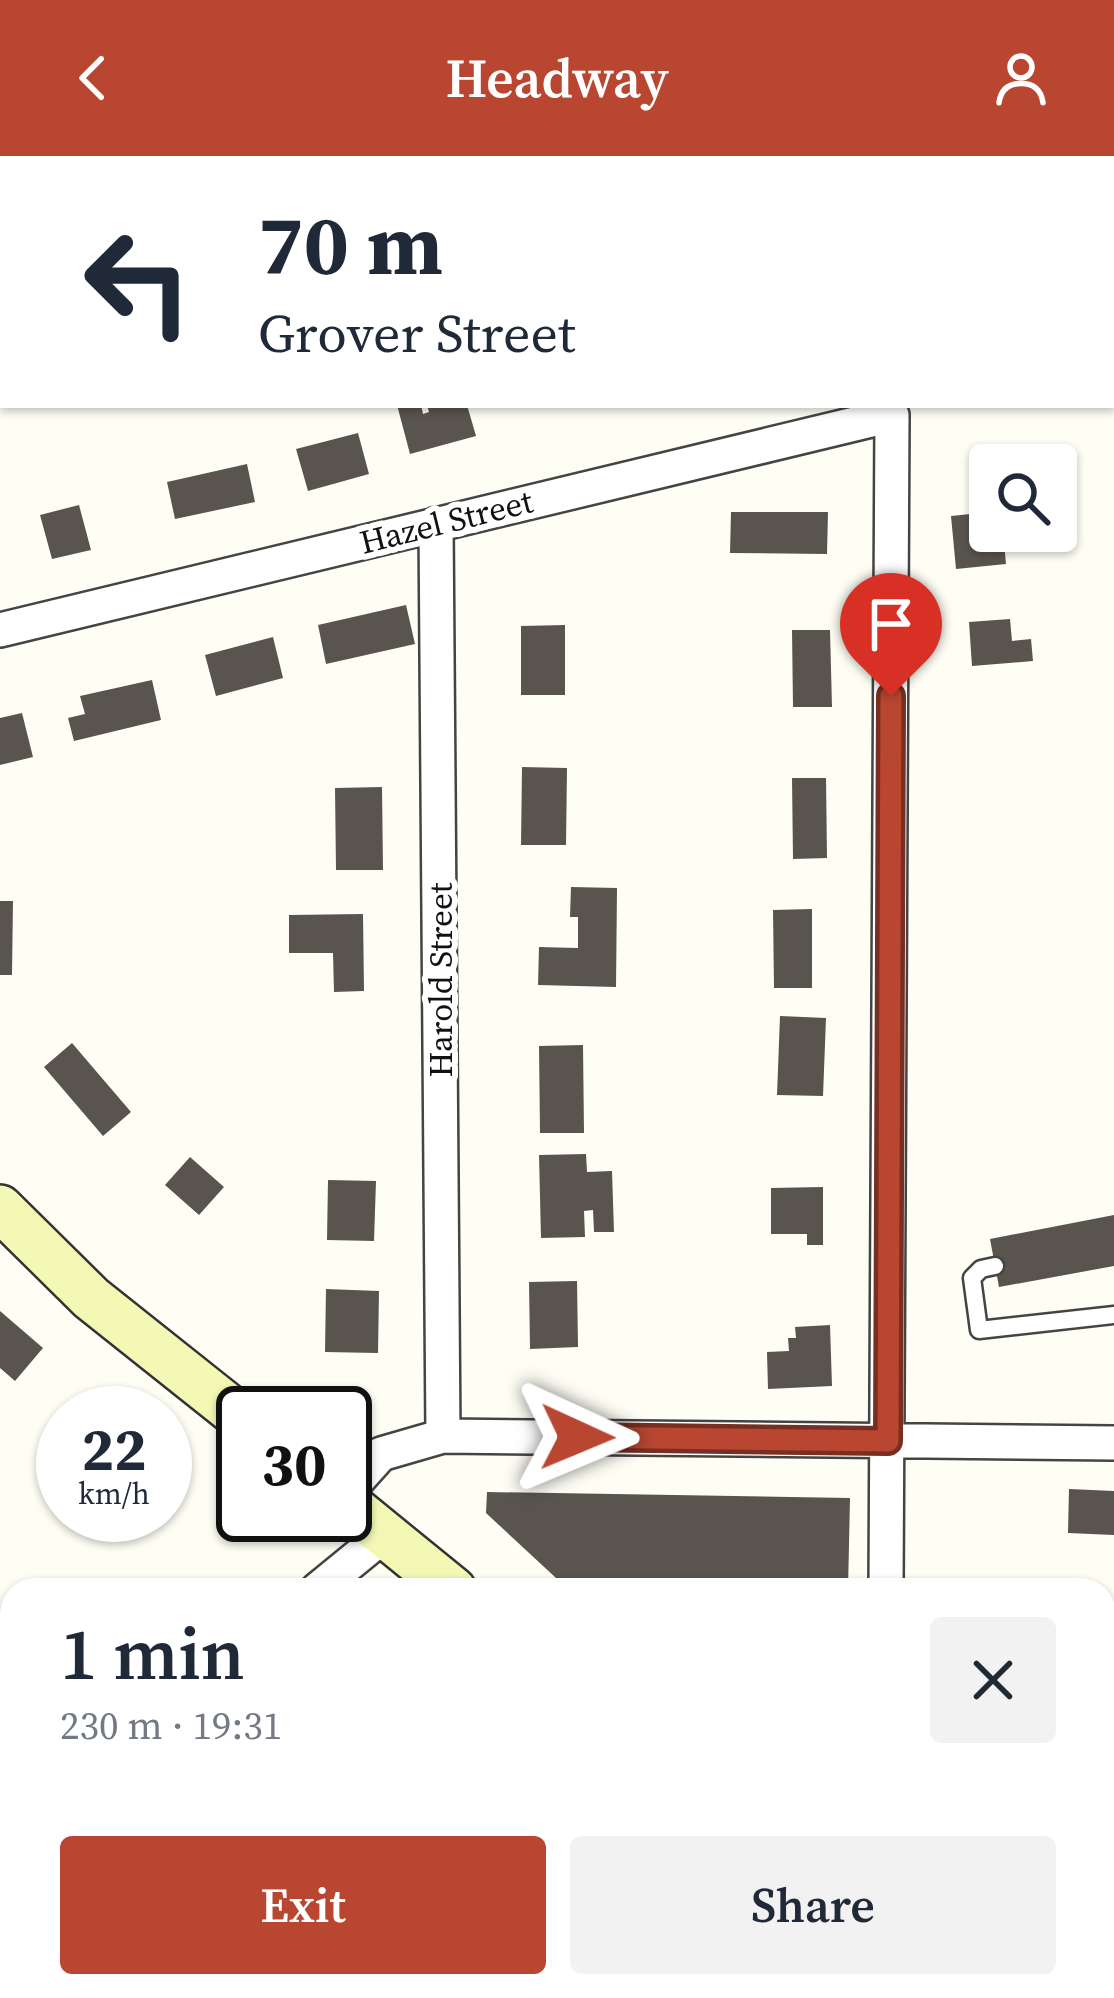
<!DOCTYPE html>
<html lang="en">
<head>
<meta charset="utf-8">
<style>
  :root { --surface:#fff; --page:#f2f2f3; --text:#1f2937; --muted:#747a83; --accent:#b84631 }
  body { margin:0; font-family:"Source Serif 4",serif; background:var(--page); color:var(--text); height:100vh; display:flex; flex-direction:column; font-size:45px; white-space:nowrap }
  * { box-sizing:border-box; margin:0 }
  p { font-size:39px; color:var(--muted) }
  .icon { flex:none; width:66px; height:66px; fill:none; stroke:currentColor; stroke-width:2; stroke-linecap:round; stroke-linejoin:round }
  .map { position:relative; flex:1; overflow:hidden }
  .sheet { position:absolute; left:0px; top:1422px; width:1116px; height:420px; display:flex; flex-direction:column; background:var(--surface); border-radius:36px 36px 0 0; box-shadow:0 3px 9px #0004 }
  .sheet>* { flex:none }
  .hud { position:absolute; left:0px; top:0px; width:1116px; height:252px; box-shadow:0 3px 9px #0004; background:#fff; color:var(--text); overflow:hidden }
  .fabs { position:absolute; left:969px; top:288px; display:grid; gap:24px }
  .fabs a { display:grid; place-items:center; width:108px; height:108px; border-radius:12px; background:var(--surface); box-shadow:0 3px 9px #0004; font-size:60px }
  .speed { position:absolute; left:36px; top:1230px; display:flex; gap:24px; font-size:60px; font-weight:700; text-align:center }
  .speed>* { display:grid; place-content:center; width:156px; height:156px; border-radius:50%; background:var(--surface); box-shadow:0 3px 9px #0004; line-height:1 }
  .speed small { font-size:30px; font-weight:400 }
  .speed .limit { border:6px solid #111; border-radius:18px; background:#fff; color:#111 }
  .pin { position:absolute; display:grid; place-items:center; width:102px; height:102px; color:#fff; margin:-123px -51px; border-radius:50% 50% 50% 0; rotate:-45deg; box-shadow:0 0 12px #0007 }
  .pin .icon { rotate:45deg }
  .me { position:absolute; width:132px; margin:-66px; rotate:91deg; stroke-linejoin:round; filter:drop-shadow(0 0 9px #0008) }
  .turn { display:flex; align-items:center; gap:42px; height:252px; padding:0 60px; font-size:54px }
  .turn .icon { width:156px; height:156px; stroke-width:2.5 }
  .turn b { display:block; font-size:84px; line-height:102px }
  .round { display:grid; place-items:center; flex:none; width:126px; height:126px; border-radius:12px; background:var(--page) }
  .head { display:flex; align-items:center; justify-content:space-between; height:204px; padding:0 60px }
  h1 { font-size:72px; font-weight:600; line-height:90px }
  .button { display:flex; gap:24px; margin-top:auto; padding:24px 60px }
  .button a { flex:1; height:138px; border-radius:12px; background:var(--accent); color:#fff; font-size:48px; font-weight:600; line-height:138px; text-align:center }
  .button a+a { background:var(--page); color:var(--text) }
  header { display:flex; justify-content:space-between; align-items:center; height:156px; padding:0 60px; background:var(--accent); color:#fff; font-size:54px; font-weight:600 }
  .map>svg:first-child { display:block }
</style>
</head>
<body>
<header><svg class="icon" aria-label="back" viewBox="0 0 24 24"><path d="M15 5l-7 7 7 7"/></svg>Headway<svg class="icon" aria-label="person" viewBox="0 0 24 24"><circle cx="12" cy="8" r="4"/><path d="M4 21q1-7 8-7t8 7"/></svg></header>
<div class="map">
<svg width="1114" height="1842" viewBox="0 0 1114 1842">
  <rect width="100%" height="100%" fill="#fefef5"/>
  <!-- building -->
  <path fill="#59544e" d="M397 249H421L423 258 429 256 427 249H467L476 280 410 298Z
    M358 277 369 318 308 335 296 293Z
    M247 308 255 346 175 363 167 326Z
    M79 349 91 394 52 403 40 359Z
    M731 356H828L827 398 730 397Z
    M990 356V375H1003L1006 408 956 413 951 360Z
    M406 449 415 488 326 508 318 469Z
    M1010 463 1012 485 1031 483 1033 505 972 510 969 466Z
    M565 469V539H521V470Z
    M792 474H830L832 551H793Z
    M273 481 283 522 216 540 205 499Z
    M152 524 161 564 74 585 68 562 85 558 80 540Z
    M22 557 33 601 0 609V562Z
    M522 611 567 612 566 689H521Z
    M792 622H826L827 702 793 703Z
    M382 631 383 714H336L335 632Z
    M571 731 617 732 616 831 538 829 539 791 578 792V761H570Z
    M0 745H13L12 819H0Z
    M812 753V832H774L773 754Z
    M363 758 364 835 334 836 333 797H289V759Z
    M780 860 826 862 823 940 777 939Z
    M72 887 131 956 103 980 44 911Z
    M583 889 584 977H540L539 890Z
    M586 998 587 1016 612 1015 614 1076H594L593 1054 584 1055 585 1081 541 1082 539 999Z
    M190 1001 224 1031 199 1059 165 1029Z
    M328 1024 376 1025 374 1085 327 1084Z
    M823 1031V1089H807V1078H771V1032Z
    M1114 1059V1110L999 1131 990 1083Z
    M577 1125 578 1191 530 1193 529 1126Z
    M326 1133 379 1135 378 1197 325 1196Z
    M0 1155 43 1192 15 1225 0 1212Z
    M830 1169 832 1230 768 1233 767 1196 789 1195 788 1182H796L795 1171Z
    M1069 1333 1114 1335V1379L1068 1377Z
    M487 1336 850 1342 848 1434H569L486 1357Z
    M1104 1501 1114 1505V1598H1104Z
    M1104 1819H1114V1842H1083V1830H1104Z
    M644 1830H710L693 1842H652Z"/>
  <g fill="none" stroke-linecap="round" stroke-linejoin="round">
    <defs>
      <path id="lane" d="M995 1110 981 1113 972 1122 979 1174 1114 1159
        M1104 1649H1114
        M1104 1764H1114
        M310 1830 342 1836 374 1830"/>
      <path id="street" d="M436 368 443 1280
        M0 474 892 259 886 1434
        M345 1338 381 1298 443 1280 1114 1287
        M317 1434 383 1380
        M0 1688 12 1678
        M761 1842 777 1830"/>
      <path id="secondary" d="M0 1052 91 1142 243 1263
        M345 1346 453 1434
        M874 1830 886 1842"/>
    </defs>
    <!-- lane casing -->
    <use href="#lane" stroke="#444" stroke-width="21"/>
    <!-- street casing -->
    <use href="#street" stroke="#444" stroke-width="38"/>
    <!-- secondary casing -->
    <use href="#secondary" stroke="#333" stroke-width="50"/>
    <!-- lane -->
    <use href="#lane" stroke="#fff" stroke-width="16"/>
    <!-- street -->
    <use href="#street" stroke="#fff" stroke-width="33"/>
    <!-- secondary -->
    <use href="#secondary" stroke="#f3f9b5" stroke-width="45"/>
  </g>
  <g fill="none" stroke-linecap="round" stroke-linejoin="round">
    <defs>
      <path id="route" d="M577 1281 888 1285 891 540"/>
    </defs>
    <!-- route casing -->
    <use href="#route" stroke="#782e20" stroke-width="30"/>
    <!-- route -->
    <use href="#route" stroke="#b84631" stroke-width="21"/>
  </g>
  <g text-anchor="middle" stroke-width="12" stroke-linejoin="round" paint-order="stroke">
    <!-- street labels -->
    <g font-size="33" fill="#111" stroke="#fff">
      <text transform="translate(446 365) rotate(-14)" y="12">Hazel Street</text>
      <text transform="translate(440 824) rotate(-90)" y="12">Harold Street</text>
    </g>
  </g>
</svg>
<div class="fabs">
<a><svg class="icon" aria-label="search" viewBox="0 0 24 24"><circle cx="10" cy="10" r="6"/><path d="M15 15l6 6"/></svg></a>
</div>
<div class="speed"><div>22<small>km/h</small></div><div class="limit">30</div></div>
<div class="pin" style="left:891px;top:540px;background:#d93025"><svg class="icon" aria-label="arrive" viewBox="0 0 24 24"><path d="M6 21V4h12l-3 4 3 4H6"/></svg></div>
<svg class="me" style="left:577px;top:1281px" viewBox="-20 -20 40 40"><path d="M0-17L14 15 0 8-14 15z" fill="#b84631" stroke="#fff" stroke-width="4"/></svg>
<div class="hud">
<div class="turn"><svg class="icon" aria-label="left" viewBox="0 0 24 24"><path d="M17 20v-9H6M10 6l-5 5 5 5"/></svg><div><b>70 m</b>Grover Street</div></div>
</div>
<section class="sheet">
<div class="head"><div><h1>1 min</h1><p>230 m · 19:31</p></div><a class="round"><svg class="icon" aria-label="close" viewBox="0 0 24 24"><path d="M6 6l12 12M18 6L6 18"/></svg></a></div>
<div class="button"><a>Exit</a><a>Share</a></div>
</section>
</div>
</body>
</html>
